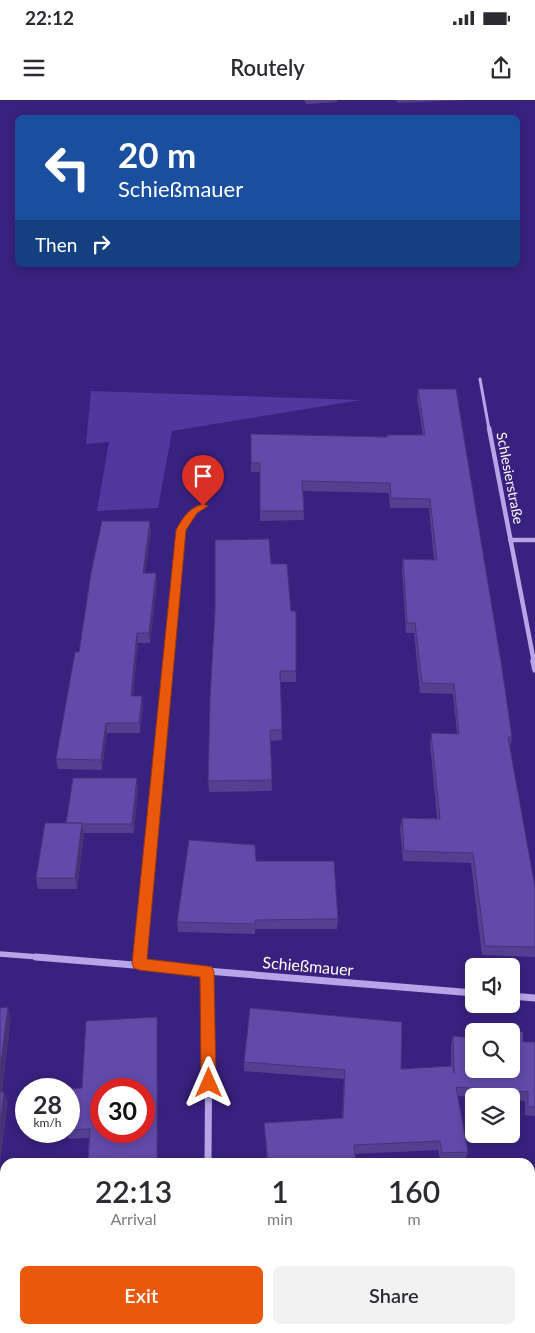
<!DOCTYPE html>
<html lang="en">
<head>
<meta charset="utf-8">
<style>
  :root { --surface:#fff; --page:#f2f2f3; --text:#2b2b33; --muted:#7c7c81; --accent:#ea580c }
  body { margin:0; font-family:Lato,sans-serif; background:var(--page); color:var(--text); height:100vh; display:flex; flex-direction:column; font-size:19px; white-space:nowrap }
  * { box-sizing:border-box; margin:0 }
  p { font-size:16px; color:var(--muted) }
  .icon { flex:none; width:28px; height:28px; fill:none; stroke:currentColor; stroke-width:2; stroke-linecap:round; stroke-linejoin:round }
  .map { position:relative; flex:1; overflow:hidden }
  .sheet { position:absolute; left:0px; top:1058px; width:535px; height:176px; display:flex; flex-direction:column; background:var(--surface); border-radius:15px 15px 0 0; box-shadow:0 2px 8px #0003 }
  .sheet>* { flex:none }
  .hud { position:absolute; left:15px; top:15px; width:505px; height:152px; border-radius:8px; box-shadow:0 2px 8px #0003; background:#1a4fa0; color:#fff; overflow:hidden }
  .controls { position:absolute; left:465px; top:858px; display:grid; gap:10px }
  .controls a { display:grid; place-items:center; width:55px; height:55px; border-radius:8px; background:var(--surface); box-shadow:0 2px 8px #0003; font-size:25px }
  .speed { position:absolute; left:15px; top:978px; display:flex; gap:10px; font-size:25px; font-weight:700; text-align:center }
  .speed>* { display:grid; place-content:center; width:65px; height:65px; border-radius:50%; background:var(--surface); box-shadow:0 2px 8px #0003; line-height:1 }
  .speed small { font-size:12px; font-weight:400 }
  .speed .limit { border:8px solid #d22; background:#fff; color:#111 }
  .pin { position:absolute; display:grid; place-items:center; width:42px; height:42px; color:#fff; margin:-51px -21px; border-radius:50% 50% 50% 0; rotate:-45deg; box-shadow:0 0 5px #0007 }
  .pin .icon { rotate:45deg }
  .me { position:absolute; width:55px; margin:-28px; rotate:0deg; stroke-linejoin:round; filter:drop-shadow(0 0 4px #0008) }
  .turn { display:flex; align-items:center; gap:18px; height:105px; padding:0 20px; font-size:22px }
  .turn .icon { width:65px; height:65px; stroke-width:2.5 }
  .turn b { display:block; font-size:35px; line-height:42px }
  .then { display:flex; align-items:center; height:48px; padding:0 20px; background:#0003; gap:10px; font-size:19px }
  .eta { display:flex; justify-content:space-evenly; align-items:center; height:85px; text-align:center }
  .eta b { font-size:30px; font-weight:600; line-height:35px }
  .cta { display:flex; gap:10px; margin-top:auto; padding:10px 20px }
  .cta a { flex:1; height:58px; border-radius:8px; background:var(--accent); color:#fff; font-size:20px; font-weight:600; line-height:58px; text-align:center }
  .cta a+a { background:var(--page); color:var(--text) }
  .status { display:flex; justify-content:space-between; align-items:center; height:35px; padding:0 25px; background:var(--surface); direction:ltr }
  .status svg { height:14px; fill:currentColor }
  header { display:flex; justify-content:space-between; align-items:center; height:65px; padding:0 20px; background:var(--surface); font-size:22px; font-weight:600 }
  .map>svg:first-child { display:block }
</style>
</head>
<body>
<div class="status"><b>22:12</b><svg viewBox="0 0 49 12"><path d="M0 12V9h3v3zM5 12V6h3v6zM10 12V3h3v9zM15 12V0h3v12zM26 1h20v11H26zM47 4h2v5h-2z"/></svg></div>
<header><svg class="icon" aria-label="menu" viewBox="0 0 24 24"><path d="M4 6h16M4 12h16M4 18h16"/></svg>Routely<svg class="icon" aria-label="share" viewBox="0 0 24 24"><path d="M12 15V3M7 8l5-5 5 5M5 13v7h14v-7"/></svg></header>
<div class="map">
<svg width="535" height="1233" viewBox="0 0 535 1233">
  <rect width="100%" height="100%" fill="#39217f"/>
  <!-- green -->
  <path fill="#50389f" d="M91 291 361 300 172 331 158 408 97 411 109 342 86 344Z"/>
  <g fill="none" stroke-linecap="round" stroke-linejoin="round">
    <!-- street-far3 -->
    <path stroke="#b6a6e7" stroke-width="3" d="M480 279 489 329"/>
    <!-- street-far2 -->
    <path stroke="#b6a6e7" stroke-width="4.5" d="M489 328 534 562
      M510 440H535
      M168 562 181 431 190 416 203 406"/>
    <!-- street-far1 -->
    <path stroke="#b6a6e7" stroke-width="5.5" d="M533 561 535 570
      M0 854 52 858
      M140 858 168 561"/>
    <!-- street -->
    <path stroke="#b6a6e7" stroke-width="7" d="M36 857 474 893
      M139 864 140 857
      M207 872 209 923 208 1062
      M511 896 535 898
      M0 1190H5
      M208 1229V1233"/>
  </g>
  <!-- wall -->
  <path fill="#534091" d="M304 0H337V2L306 4Z
    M395 0H464L398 3Z
    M418 289 512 637 510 648 535 787V857L482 855 471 763 403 761 400 728 402 718H437L430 643 431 633 457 634 453 594 420 593 414 533H406L402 469 403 459 434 460 429 408H390L389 393 303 391 304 420 260 421V372H251V334L387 337 423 335 417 298Z
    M151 431 145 473H156L157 483 150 543H138L133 596H142L143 606 140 633H107L102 670 58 669 56 659 79 552Z
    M271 464 291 511H296V582H280L282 640 270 641 272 691 209 692 208 681Z
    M138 688 134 733H84L77 789H38L36 778 66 723Z
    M256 761 338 819 337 829H255V834L178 832 177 822Z
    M157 917 158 927V1062H88L89 1038 69 1039 66 1031H69V989L82 988Z
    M472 928 523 942H535V1016L525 1015V1001L511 1000V996H474V997L458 996 468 1052 465 1060 440 1061 438 1050 355 1054 356 1062H267L264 1023 342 1018 344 979 244 971V962L401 969 451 966V945L453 936 469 938Z"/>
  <!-- shaded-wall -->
  <path fill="#443476" d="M150 421 151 431 144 483 143 473Z
    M156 473 157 483 150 543 149 533Z
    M137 533 138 543 132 606 131 596Z
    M142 596 143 606 140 633 139 623Z
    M106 623 107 633 102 670 101 660Z
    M137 678 138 688 134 733 132 724Z
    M82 723 84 734 77 789 75 778Z
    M8 907 11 918 1 1002 0 1000V971Z
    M157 917 158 927V1062H157Z
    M4 992 8 1002 0 1064V1026Z"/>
  <!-- building -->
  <path fill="#614aa9" stroke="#443476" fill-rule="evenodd" d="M418 289H456L502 568 512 637H508L535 787V847L485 846 473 753 404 751 402 718 440 719 431 633 459 634 454 584 422 583 415 523H407L403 459 437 460 430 399 391 398 390 383 302 381 304 411H260V363H251V334L387 337V335H425Z
    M102 421H150L143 473H156L149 533H137L131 596H142L139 623H106L101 660 56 659 75 552H79L91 473Z
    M269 439 271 464H287L291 511H296V571H280L282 630H270L272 680 208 681 210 598 215 511V440Z
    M73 678H137L132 724H83L82 723H66Z
    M45 723H82L75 778H36Z
    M189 740 255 745 256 761H334L338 819 255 820V824L177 822Z
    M8 907 0 971V908Z
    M250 908 402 922 401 969 453 966 454 973 453 936 472 938V928L523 932V942H535V1007H528V992L456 987 468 1052 442 1053 440 1041 354 1045 356 1062H268L264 1023 343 1018 345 970 244 962ZM474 931H511V969H474Z
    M157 917V1062H88L90 1029 69 1030V989L82 988 86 921ZM101 989H144V1031H101Z
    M0 992H4L0 1026Z
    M278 1229H415L416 1233H278Z
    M146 1231V1233H91Z"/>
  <!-- route -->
  <path fill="#ea580c" stroke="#983908" d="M203 404 208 406 197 413 186 430 147 859 207 866 212 867 214 872 216 983 214 988 209 990 203 988 201 983 200 877 139 870 134 868 132 864 176 430C183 417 189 408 203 404Z"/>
  <g text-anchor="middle" stroke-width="5" stroke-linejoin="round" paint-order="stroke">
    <!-- street labels -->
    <g font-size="14" fill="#fff" stroke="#39217f">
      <text transform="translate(510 378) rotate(79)" y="5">Schlesierstraße</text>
    </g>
    <!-- near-street labels -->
    <g font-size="16" fill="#fff" stroke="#39217f">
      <text transform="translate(308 866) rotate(5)" y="6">Schießmauer</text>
    </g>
  </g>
</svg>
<div class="controls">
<a><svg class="icon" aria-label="sound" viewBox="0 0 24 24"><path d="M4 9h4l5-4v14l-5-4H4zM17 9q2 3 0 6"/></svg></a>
<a><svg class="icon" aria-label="search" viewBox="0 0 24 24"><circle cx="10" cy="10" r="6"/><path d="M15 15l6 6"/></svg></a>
<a><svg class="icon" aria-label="layers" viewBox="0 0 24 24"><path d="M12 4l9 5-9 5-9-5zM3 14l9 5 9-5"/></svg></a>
</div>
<div class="speed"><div>28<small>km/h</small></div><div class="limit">30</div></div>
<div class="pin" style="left:203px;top:406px;background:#d93025"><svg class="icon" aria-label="arrive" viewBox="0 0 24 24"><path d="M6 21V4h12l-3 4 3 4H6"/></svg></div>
<svg class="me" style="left:209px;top:983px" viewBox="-20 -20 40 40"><path d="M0-17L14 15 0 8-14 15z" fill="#ea580c" stroke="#fff" stroke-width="4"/></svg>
<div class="hud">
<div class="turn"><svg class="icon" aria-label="left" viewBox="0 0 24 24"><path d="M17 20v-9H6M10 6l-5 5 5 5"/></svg><div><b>20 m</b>Schießmauer</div></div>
<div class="then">Then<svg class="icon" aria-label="right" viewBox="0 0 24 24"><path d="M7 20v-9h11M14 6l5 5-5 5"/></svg></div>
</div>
<section class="sheet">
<div class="eta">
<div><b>22:13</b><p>Arrival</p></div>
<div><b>1</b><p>min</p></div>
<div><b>160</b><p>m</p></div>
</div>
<div class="cta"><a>Exit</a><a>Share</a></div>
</section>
</div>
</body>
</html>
